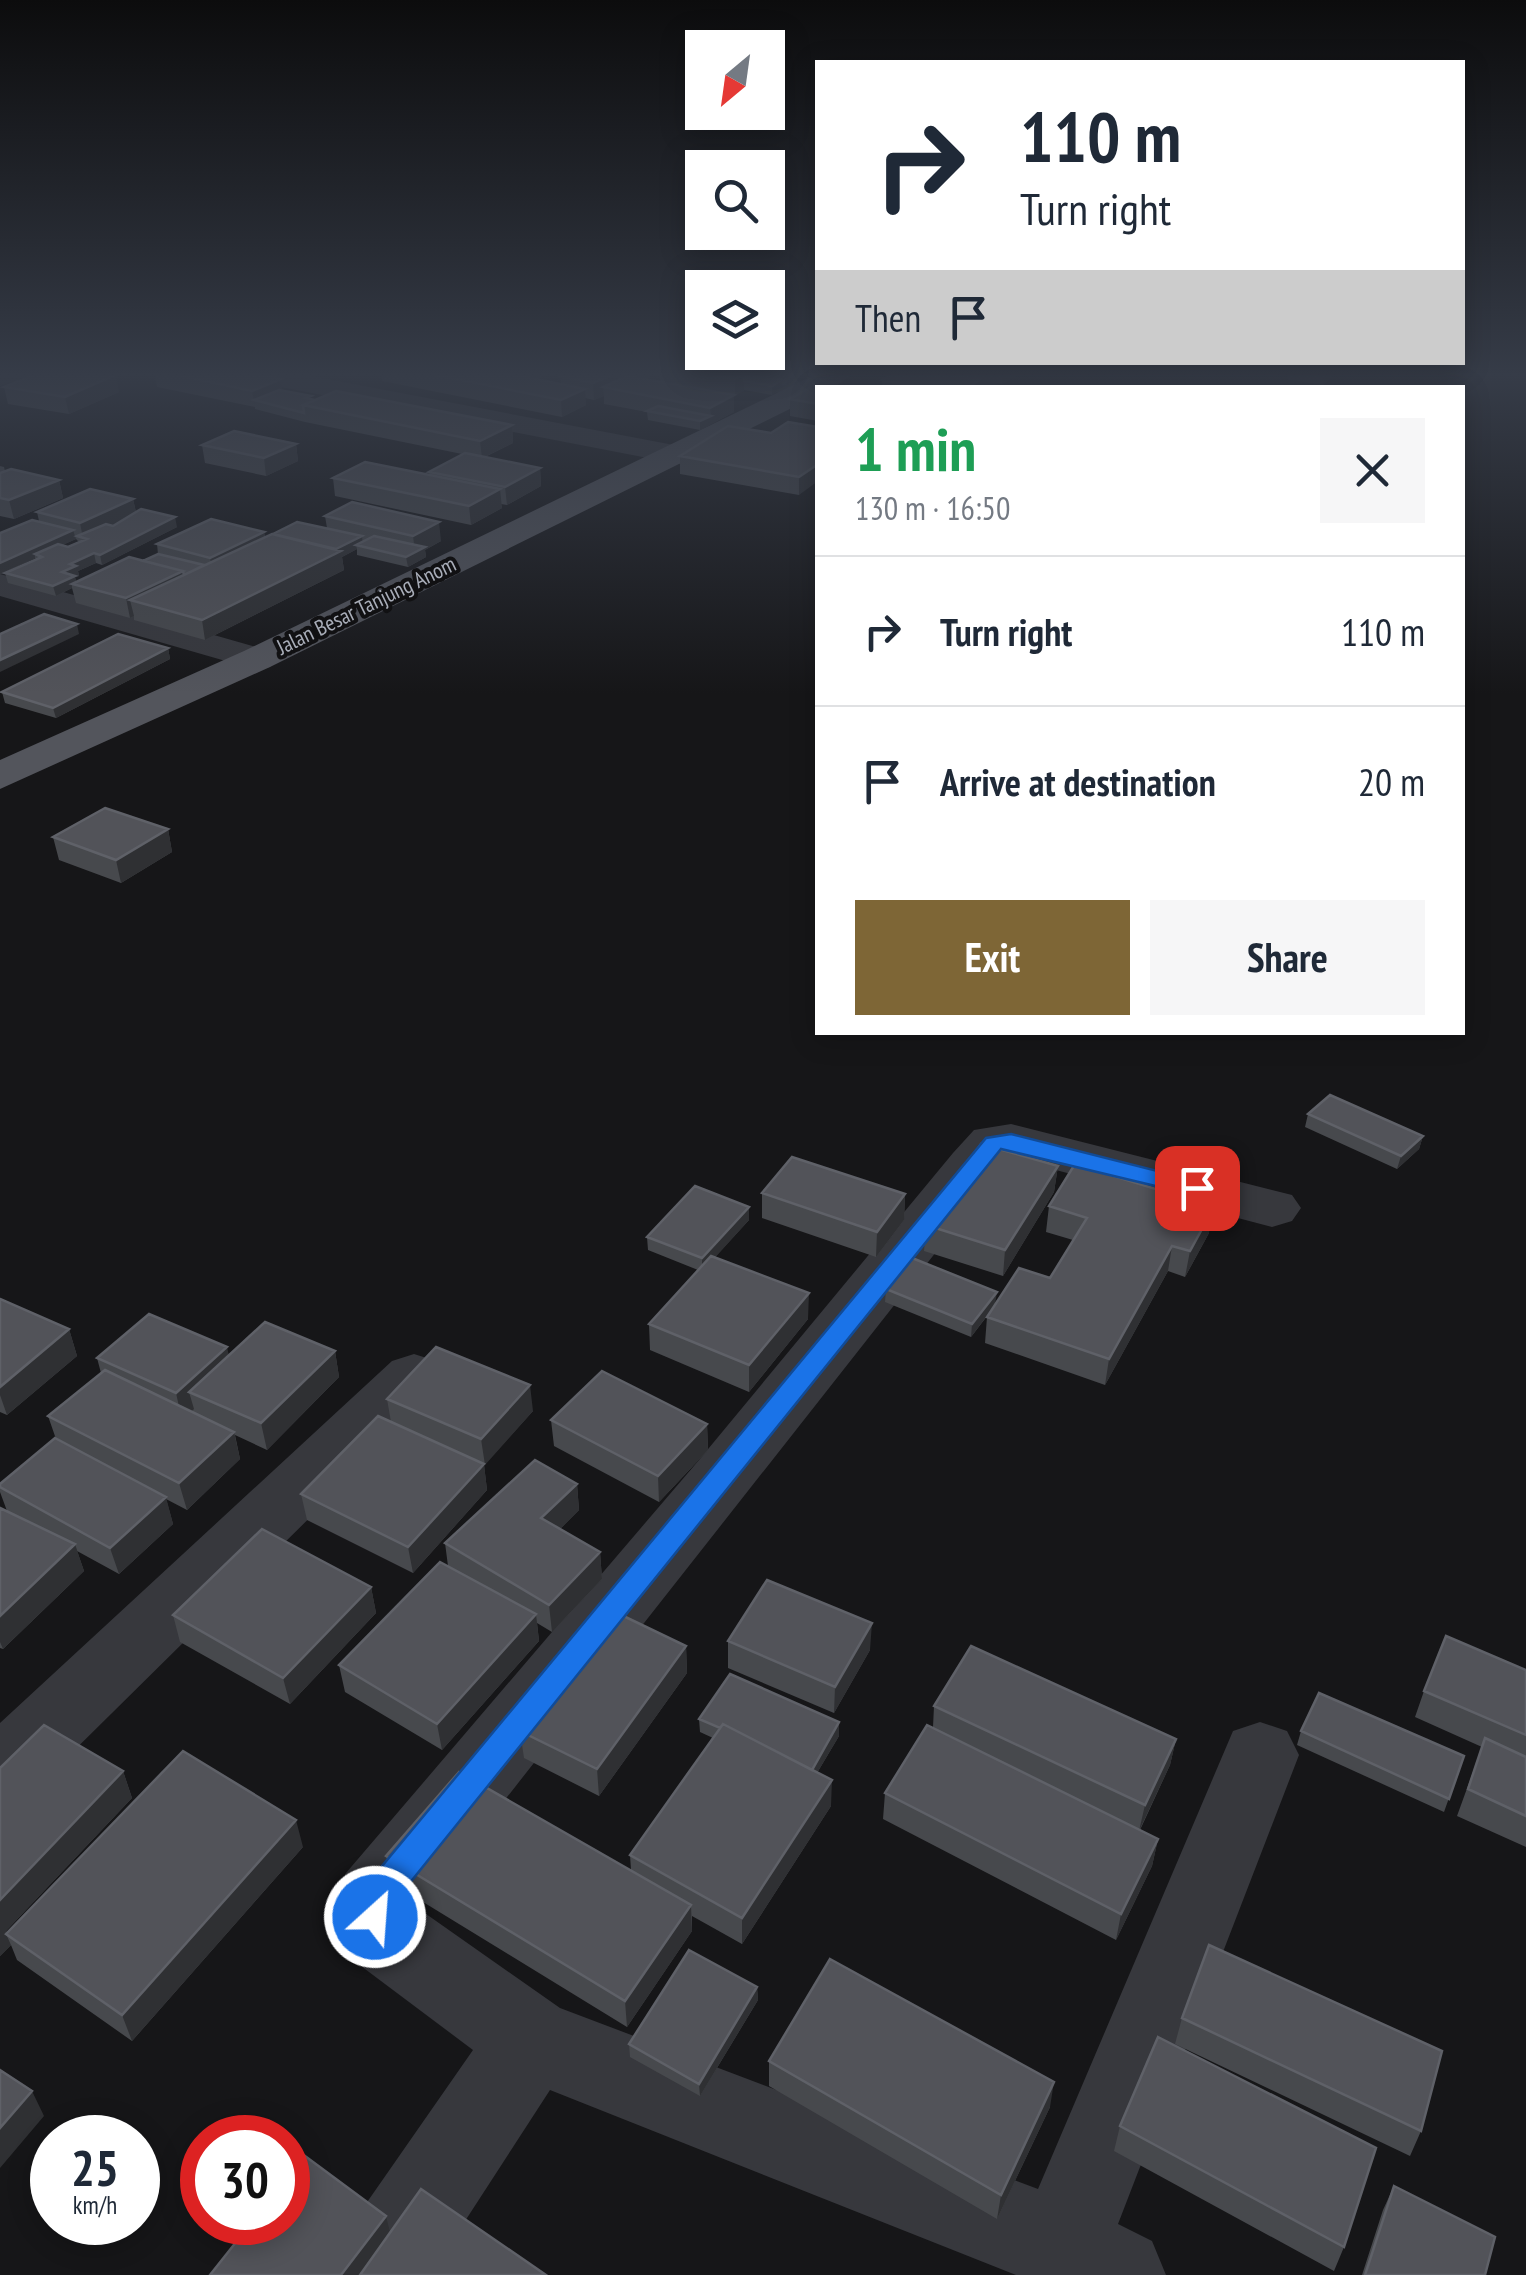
<!DOCTYPE html>
<html lang="en">
<head>
<meta charset="utf-8">
<style>
  :root { --surface:#fff; --page:#f6f6f7; --text:#1f2937; --muted:#747a83; --line:#e0e1e3; --accent:#7e6636 }
  body { margin:0; font-family:"PT Sans Narrow",sans-serif; background:var(--page); color:var(--text); height:100vh; display:flex; flex-direction:column; font-size:38px; white-space:nowrap }
  * { box-sizing:border-box; margin:0 }
  p { font-size:32px; color:var(--muted) }
  .icon { flex:none; width:55px; height:55px; fill:none; stroke:currentColor; stroke-width:2; stroke-linecap:round; stroke-linejoin:round }
  .map { position:relative; flex:1; overflow:hidden }
  .sheet { position:absolute; left:815px; top:385px; width:650px; height:650px; display:flex; flex-direction:column; background:var(--surface); border-radius:0px; box-shadow:0 5px 25px #0003 }
  .sheet>* { flex:none }
  .top-card { position:absolute; left:815px; top:60px; width:650px; height:305px; border-radius:0px; box-shadow:0 5px 25px #0003; background:#fff; color:var(--text); overflow:hidden }
  .needle { width:65px; rotate:209deg }
  .controls { position:absolute; left:685px; top:30px; display:grid; gap:20px }
  .controls a { display:grid; place-items:center; width:100px; height:100px; border-radius:0px; background:var(--surface); box-shadow:0 5px 25px #0003; font-size:50px }
  .speed { position:absolute; left:30px; top:2115px; display:flex; gap:20px; font-size:50px; font-weight:700; text-align:center }
  .speed>* { display:grid; place-content:center; width:130px; height:130px; border-radius:50%; background:var(--surface); box-shadow:0 5px 25px #0003; line-height:1 }
  .speed small { font-size:25px; font-weight:400 }
  .speed .limit { border:15px solid #d22; background:#fff; color:#111 }
  .pin { position:absolute; display:grid; place-items:center; width:85px; height:85px; color:#fff; margin:-42px; border-radius:20px; box-shadow:0 5px 15px #0006 }
  .me { position:absolute; width:110px; margin:-55px; rotate:26deg; stroke-linejoin:round; filter:drop-shadow(0 0 8px #0008) }
  .turn { display:flex; align-items:center; gap:35px; height:210px; padding:0 40px; font-size:45px }
  .turn .icon { width:130px; height:130px; stroke-width:2.5 }
  .turn b { display:block; font-size:70px; line-height:85px }
  .then { display:flex; align-items:center; height:95px; padding:0 40px; background:#0003; gap:20px; font-size:38px }
  .round { display:grid; place-items:center; flex:none; width:105px; height:105px; border-radius:0px; background:var(--page) }
  .headline { display:flex; align-items:center; justify-content:space-between; height:170px; padding:0 40px }
  h1 { font-size:60px; font-weight:700; line-height:75px; color:#1e9e55 }
  .button { display:flex; gap:20px; margin-top:auto; padding:20px 40px }
  .button a { flex:1; height:115px; border-radius:0px; background:var(--accent); color:#fff; font-size:40px; font-weight:700; line-height:115px; text-align:center }
  .button a+a { background:var(--page); color:var(--text) }
  ul { padding:0; list-style:none }
  li { display:flex; align-items:center; gap:30px; height:150px; padding:0 40px; border-top:2px solid var(--line) }
  li div { flex:1 }
  li b { display:block; font-size:38px }
  li em { font-style:normal }
  .map>svg:first-child { display:block }
</style>
</head>
<body>
<div class="map">
<svg width="1526" height="2275" viewBox="0 0 1526 2275">
  <rect width="100%" height="100%" fill="#161618"/>
  <g fill="none" stroke-linecap="round" stroke-linejoin="round">
    <!-- minor -->
    <path fill="#37383d" fill-rule="evenodd" d="M275 375H306L679 446 690 449 694 455 690 461 679 464 286 388 276 386 272 380Z
      M711 375H773L829 388H818V400L725 383Z
      M905 375H964L996 382 1000 388H941L909 381Z
      M0 574 270 651 276 659 270 667 257 670 0 596Z
      M1011 1124 1292 1195 1301 1208 1292 1221 1272 1227 1010 1158 419 1909 560 2008 1038 2189 1233 1731 1260 1722 1287 1731 1299 1755 1118 2224 1152 2241 1166 2275H1016L550 2090 430 2275H326L340 2241 473 2050 353 1960 333 1917 334 1900 346 1873 699 1460 953 1153 974 1130Z
      M414 1354 436 1361 446 1377 436 1393 28 1796 0 1806V1723L392 1361Z"/>
    <!-- major -->
    <path fill="#53555c" fill-rule="evenodd" d="M814 375H851L833 388H818V395L270 667 0 789V760L244 651Z"/>
  </g>
  <!-- wall -->
  <path fill="#47494d" fill-rule="evenodd" d="M155 375H263L282 390 311 399 512 425 513 443 485 457 540 468 541 486 507 505 501 504 502 508 471 525 335 496 333 478 430 475 429 472 462 454 305 422 255 409V407L157 387Z
    M382 375H544L536 379 561 384 560 376 652 375 644 379 660 382V375H800V379L787 386 782 385V388L772 395 744 390 735 395 715 392 734 412 700 430 648 420 647 412 604 404V396L594 400 585 398 586 405 562 417 382 381Z
    M953 375H1017L1002 384Z
    M1287 375H1333L1323 385 1287 379Z
    M882 380 979 388H882Z
    M4 387 119 392 69 414 8 404Z
    M818 390V421L790 416V399Z
    M818 427 799 495 680 474V456L771 433Z
    M296 444 298 461 266 476 205 463 202 445Z
    M0 466 4 467 5 471 59 480 63 498 14 519 0 516Z
    M133 499 136 512 177 527 102 565 96 563 78 571 79 576 75 577 76 582 143 561 158 554 157 544 264 532 265 537 327 528 325 516 441 541 425 550 426 557 408 567 357 555V549L342 557 344 570 205 640 134 620V616L130 618 76 603 72 588 56 596 8 583 5 573 36 559 35 558 0 574V533L39 521 37 512ZM76 539 79 542 68 547 62 545Z
    M168 648 170 659 56 718 5 703 2 692Z
    M168 829 172 852 121 883 59 860 53 837Z
    M1308 1114 1423 1136 1419 1149 1397 1169 1305 1127Z
    M1058 1166 1054 1192 1003 1276 924 1251 926 1225Z
    M762 1193 905 1194 904 1220 876 1257 762 1218Z
    M1049 1206 1209 1233 1185 1277 1168 1271 1105 1385 985 1343 987 1317 994 1307 971 1337 885 1302 886 1289 995 1305 1050 1278 1073 1240 1046 1232Z
    M749 1207V1220L715 1257 808 1319 749 1392 650 1350 649 1324 698 1270 648 1250 647 1237Z
    M0 1299 69 1329 77 1356 7 1415 0 1412Z
    M335 1351 339 1377 267 1450 235 1435 240 1459 187 1510 166 1499 173 1524 119 1574 77 1551 84 1571 3 1649 0 1648V1508L7 1511 0 1492V1484L56 1439 48 1416 101 1373 97 1358 229 1356Z
    M387 1399 533 1411 484 1465 487 1490 413 1573 307 1520 301 1494 391 1422Z
    M551 1420 707 1424 708 1450 659 1502 554 1446Z
    M577 1484 579 1510 560 1529 600 1552 602 1579 552 1632 537 1623 539 1641 442 1750 345 1692 339 1665 448 1566 445 1543Z
    M371 1587 376 1613 290 1704 180 1642 173 1615Z
    M728 1641 870 1650 834 1713 728 1668Z
    M686 1646 687 1673 599 1796 524 1758 520 1731Z
    M1526 1670V1847L1457 1816 1482 1747 1415 1717 1424 1691Z
    M934 1706 1176 1739 1170 1765 1140 1830 1158 1839 1152 1866 1116 1940 883 1819 885 1793 933 1727Z
    M699 1719 839 1736 817 1773 831 1806 742 1944 692 1916V1931L627 2027 392 1883 386 1856 631 1870 630 1855 713 1738 700 1732Z
    M1301 1731 1464 1756 1444 1812 1297 1745Z
    M0 1768 123 1771 132 1798 6 1931 7 1933 303 1847 132 2041 17 1960 11 1945 0 1956Z
    M757 1987 758 2000 700 2096 630 2057 629 2044Z
    M1182 2018 1421 2131 1410 2156 1175 2044Z
    M769 2061 1050 2107 997 2219 769 2086Z
    M1120 2126 1344 2247 1334 2271 1114 2151Z
    M1394 2186 1485 2275H1362L1383 2210Z"/>
  <!-- shaded-wall -->
  <path fill="#2f3033" d="M0 375H31L0 386Z
    M116 375 119 392 69 414 65 397Z
    M521 375H544L522 386Z
    M612 375H652L618 390 603 387 604 396 594 400 593 383Z
    M735 375H749L744 381V391L735 395Z
    M791 375H800V379L787 386V377Z
    M1003 375H1017L1002 384Z
    M1325 375H1333L1323 385 1325 376Z
    M281 379 283 395 254 400 255 407 252 391Z
    M782 380V388L772 395V386Z
    M585 389 586 405 562 417 561 400Z
    M734 395V412L700 430V421L711 416 710 408Z
    M512 425 513 443 482 458 480 441Z
    M296 444 298 461 266 476 264 458Z
    M818 464V481L799 495V477Z
    M540 468 541 486 507 505 505 487Z
    M59 480 63 498 14 519 9 500Z
    M500 489 502 508 471 525 469 506Z
    M133 499 137 517 83 538 80 523Z
    M175 517 177 527 102 565 100 555Z
    M439 522 441 541 425 550 426 557 408 567 406 557 415 552 413 536Z
    M73 530 76 539 39 556 35 554V558L0 574V563Z
    M264 532 267 551 130 600 134 616 130 618 126 598 183 571 212 567 210 558Z
    M362 536 363 546 356 545 357 549 342 557 344 570 205 640 202 620Z
    M94 553 96 563 78 571 79 576 75 577 77 585 72 584V588L56 596 53 586 62 572 70 564Z
    M77 624 79 634 0 672V660Z
    M168 648 170 659 56 718 53 708Z
    M168 829 172 852 121 883 116 860Z
    M1423 1136 1419 1149 1397 1169 1401 1156Z
    M1058 1166 1054 1192 1003 1276 1005 1250Z
    M905 1194 904 1220 876 1257 877 1232Z
    M749 1207V1220L702 1272V1258Z
    M1214 1207 1209 1233 1185 1277 1190 1251Z
    M1172 1246 1168 1271 1105 1385 1109 1359Z
    M997 1292 995 1305 971 1337 972 1324Z
    M809 1293 808 1319 749 1392V1365Z
    M69 1329 77 1356 7 1415 0 1395V1387Z
    M227 1347 233 1373 189 1392 194 1409 182 1420 176 1393Z
    M335 1351 339 1377 267 1450 261 1423Z
    M530 1385 533 1411 485 1465 481 1439Z
    M707 1424 708 1450 659 1502 658 1476Z
    M234 1432 240 1459 187 1510 179 1483Z
    M484 1464 487 1490 413 1573 408 1547Z
    M577 1484 579 1510 544 1545 541 1518Z
    M166 1497 173 1524 119 1574 110 1548Z
    M75 1544 84 1571 3 1649 0 1642V1616Z
    M600 1552 602 1579 552 1632 549 1605Z
    M371 1587 376 1613 290 1704 283 1678Z
    M536 1614 539 1641 442 1750 437 1724Z
    M872 1623 870 1650 834 1713 835 1687Z
    M686 1646 687 1673 599 1796 597 1769Z
    M839 1722V1736L811 1783 812 1770Z
    M1176 1739 1170 1765 1139 1831 1145 1805Z
    M123 1771 132 1798 6 1931 9 1937 6 1934 11 1945 0 1956V1900Z
    M832 1780 831 1806 742 1944V1918Z
    M296 1820 303 1847 132 2041 122 2015Z
    M1158 1839 1152 1866 1116 1940 1121 1914Z
    M691 1905 692 1931 627 2027 625 2001Z
    M757 1987 758 2000 700 2096 699 2084Z
    M1054 2082 1050 2107 997 2219 1001 2195Z
    M32 2091 44 2116 0 2168V2128Z
    M386 2216 392 2240 366 2275H341Z"/>
  <!-- building -->
  <path fill="#525359" stroke="#5f6168" stroke-width="2.5" d="M33 375H115L65 397 4 387Z
    M177 375H263L281 379 252 391Z
    M436 375H516L585 389 561 400Z
    M612 375 593 383 560 376 561 375Z
    M715 375H741L735 379Z
    M749 375H755L782 380 772 386 744 381V379Z
    M891 375H951L979 380 968 388H924L882 380Z
    M627 376 734 395 710 408 603 387Z
    M809 388 818 390V404L790 399Z
    M279 390 311 396 306 398 315 400 303 405 304 413 254 400Z
    M336 391 512 425 480 441 303 405Z
    M658 406 711 416 700 421 647 411Z
    M788 422 818 427V464L799 477 680 456 728 426 771 433Z
    M234 431 296 444 264 458 202 445Z
    M465 453 540 468 505 487 429 472Z
    M365 462 500 489 469 506 333 478Z
    M11 469 59 480 9 500 0 498V473Z
    M90 489 133 499 80 523 37 512Z
    M352 502 439 522 413 536 325 516Z
    M141 509 175 517 100 555 94 553 70 564 76 566 62 572 75 576 53 586 5 573 42 557 35 554 58 544 68 547 87 539 77 536 106 524 113 526Z
    M211 519 264 532 210 558 157 544Z
    M32 520 73 530 0 563V533Z
    M297 522 362 536 336 549 273 534Z
    M272 534 341 551 202 620 130 600Z
    M374 536 425 547 406 557 356 545Z
    M158 554 204 565 184 575 183 571 143 561Z
    M129 557 183 571 126 598 72 584Z
    M44 614 77 624 0 660V634Z
    M118 634 168 648 53 708 2 692Z
    M105 808 168 829 116 860 53 837Z
    M1330 1095 1423 1136 1401 1156 1308 1114Z
    M981 1144 1058 1166 1005 1250 926 1225Z
    M792 1157 905 1194 877 1232 762 1193Z
    M1075 1164 1214 1207 1190 1251 1172 1246 1109 1359 987 1317 1019 1268 1050 1278 1087 1218 1049 1206Z
    M695 1186 749 1207 702 1258 647 1237Z
    M711 1256 809 1293 749 1365 649 1324Z
    M912 1258 997 1292 972 1324 886 1289Z
    M0 1299 69 1329 0 1387Z
    M149 1314 227 1347 176 1393 97 1358Z
    M265 1322 335 1351 261 1423 189 1392Z
    M436 1347 530 1385 481 1439 387 1399Z
    M105 1370 234 1432 179 1483 48 1416Z
    M602 1371 707 1424 658 1476 551 1420Z
    M378 1416 484 1464 408 1547 301 1494Z
    M55 1438 166 1497 110 1548 0 1487V1484Z
    M535 1460 577 1484 541 1518 600 1552 549 1605 445 1543Z
    M0 1508 75 1544 0 1616Z
    M262 1529 371 1587 283 1678 173 1615Z
    M440 1562 536 1614 437 1724 339 1665Z
    M767 1580 872 1623 835 1687 728 1641Z
    M613 1611 686 1646 597 1769 520 1731Z
    M1446 1636 1526 1670V1735L1424 1691Z
    M971 1646 1176 1739 1145 1805 934 1706Z
    M730 1674 839 1722 812 1770 723 1724 720 1728 699 1719Z
    M1319 1693 1464 1756 1449 1799 1301 1731Z
    M723 1724 832 1780 742 1918 630 1855Z
    M44 1725 123 1771 0 1900V1768Z
    M927 1725 1158 1839 1121 1914 885 1793Z
    M1485 1738 1526 1757V1816L1468 1789Z
    M183 1751 296 1820 122 2015 6 1934Z
    M459 1772 691 1905 625 2001 386 1856Z
    M1209 1945 1442 2051 1421 2131 1182 2018Z
    M689 1950 757 1987 699 2084 629 2044Z
    M830 1959 1054 2082 1001 2195 769 2061Z
    M1158 2037 1376 2148 1344 2247 1120 2126Z
    M0 2070 32 2091 0 2128Z
    M305 2156 386 2216 341 2275H210L252 2222H288V2178Z
    M1394 2186 1495 2237 1485 2275H1365Z
    M421 2189 546 2275H360Z"/>
  <!-- sky -->
  <linearGradient id="sky" x2="0" y2="1"><stop stop-color="#0c0c0d"/><stop offset="0.54" stop-color="#363c48"/><stop offset="1" stop-color="#363c48" stop-opacity="0"/></linearGradient>
  <rect width="1526" height="694" fill="url(#sky)"/>
  <!-- route -->
  <path fill="#1a73e8" stroke="#114b97" stroke-width="2.5" d="M1011 1134 1205 1183 1209 1188 1197 1196 1001 1149 392 1905 387 1928 375 1933 363 1928 358 1900 363 1889 986 1138Z"/>
  <g text-anchor="middle" stroke-width="8" stroke-linejoin="round" paint-order="stroke">
    <!-- far-street labels -->
    <g font-size="22" fill="#a8adb8" stroke="#111113">
      <text transform="translate(366 605) rotate(-26)" y="8">Jalan Besar Tanjung Anom</text>
    </g>
  </g>
</svg>
<div class="controls">
<a><svg class="needle" viewBox="-14 -14 28 28"><path d="M0-13l5 13h-10z" fill="#e53935"/><path d="M0 13l5-13h-10z" fill="#747a83"/></svg></a>
<a><svg class="icon" aria-label="search" viewBox="0 0 24 24"><circle cx="10" cy="10" r="6"/><path d="M15 15l6 6"/></svg></a>
<a><svg class="icon" aria-label="layers" viewBox="0 0 24 24"><path d="M12 4l9 5-9 5-9-5zM3 14l9 5 9-5"/></svg></a>
</div>
<div class="speed"><div>25<small>km/h</small></div><div class="limit">30</div></div>
<div class="pin" style="left:1197px;top:1188px;background:#d93025"><svg class="icon" aria-label="arrive" viewBox="0 0 24 24"><path d="M6 21V4h12l-3 4 3 4H6"/></svg></div>
<svg class="me" style="left:375px;top:1917px" viewBox="-20 -20 40 40"><circle r="17" fill="#1a73e8" stroke="#fff" stroke-width="3"/><path d="M0-11L8 9 0 5-8 9z" fill="#fff"/></svg>
<div class="top-card">
<div class="turn"><svg class="icon" aria-label="right" viewBox="0 0 24 24"><path d="M7 20v-9h11M14 6l5 5-5 5"/></svg><div><b>110 m</b>Turn right</div></div>
<div class="then">Then<svg class="icon" aria-label="arrive" viewBox="0 0 24 24"><path d="M6 21V4h12l-3 4 3 4H6"/></svg></div>
</div>
<section class="sheet">
<div class="headline"><div><h1>1 min</h1><p>130 m · 16:50</p></div><a class="round"><svg class="icon" aria-label="close" viewBox="0 0 24 24"><path d="M6 6l12 12M18 6L6 18"/></svg></a></div>
<ul>
<li><svg class="icon" aria-label="right" viewBox="0 0 24 24"><path d="M7 20v-9h11M14 6l5 5-5 5"/></svg><div><b>Turn right</b></div><em>110 m</em></li>
<li><svg class="icon" aria-label="arrive" viewBox="0 0 24 24"><path d="M6 21V4h12l-3 4 3 4H6"/></svg><div><b>Arrive at destination</b></div><em>20 m</em></li>
</ul>
<div class="button"><a>Exit</a><a>Share</a></div>
</section>
</div>
</body>
</html>
